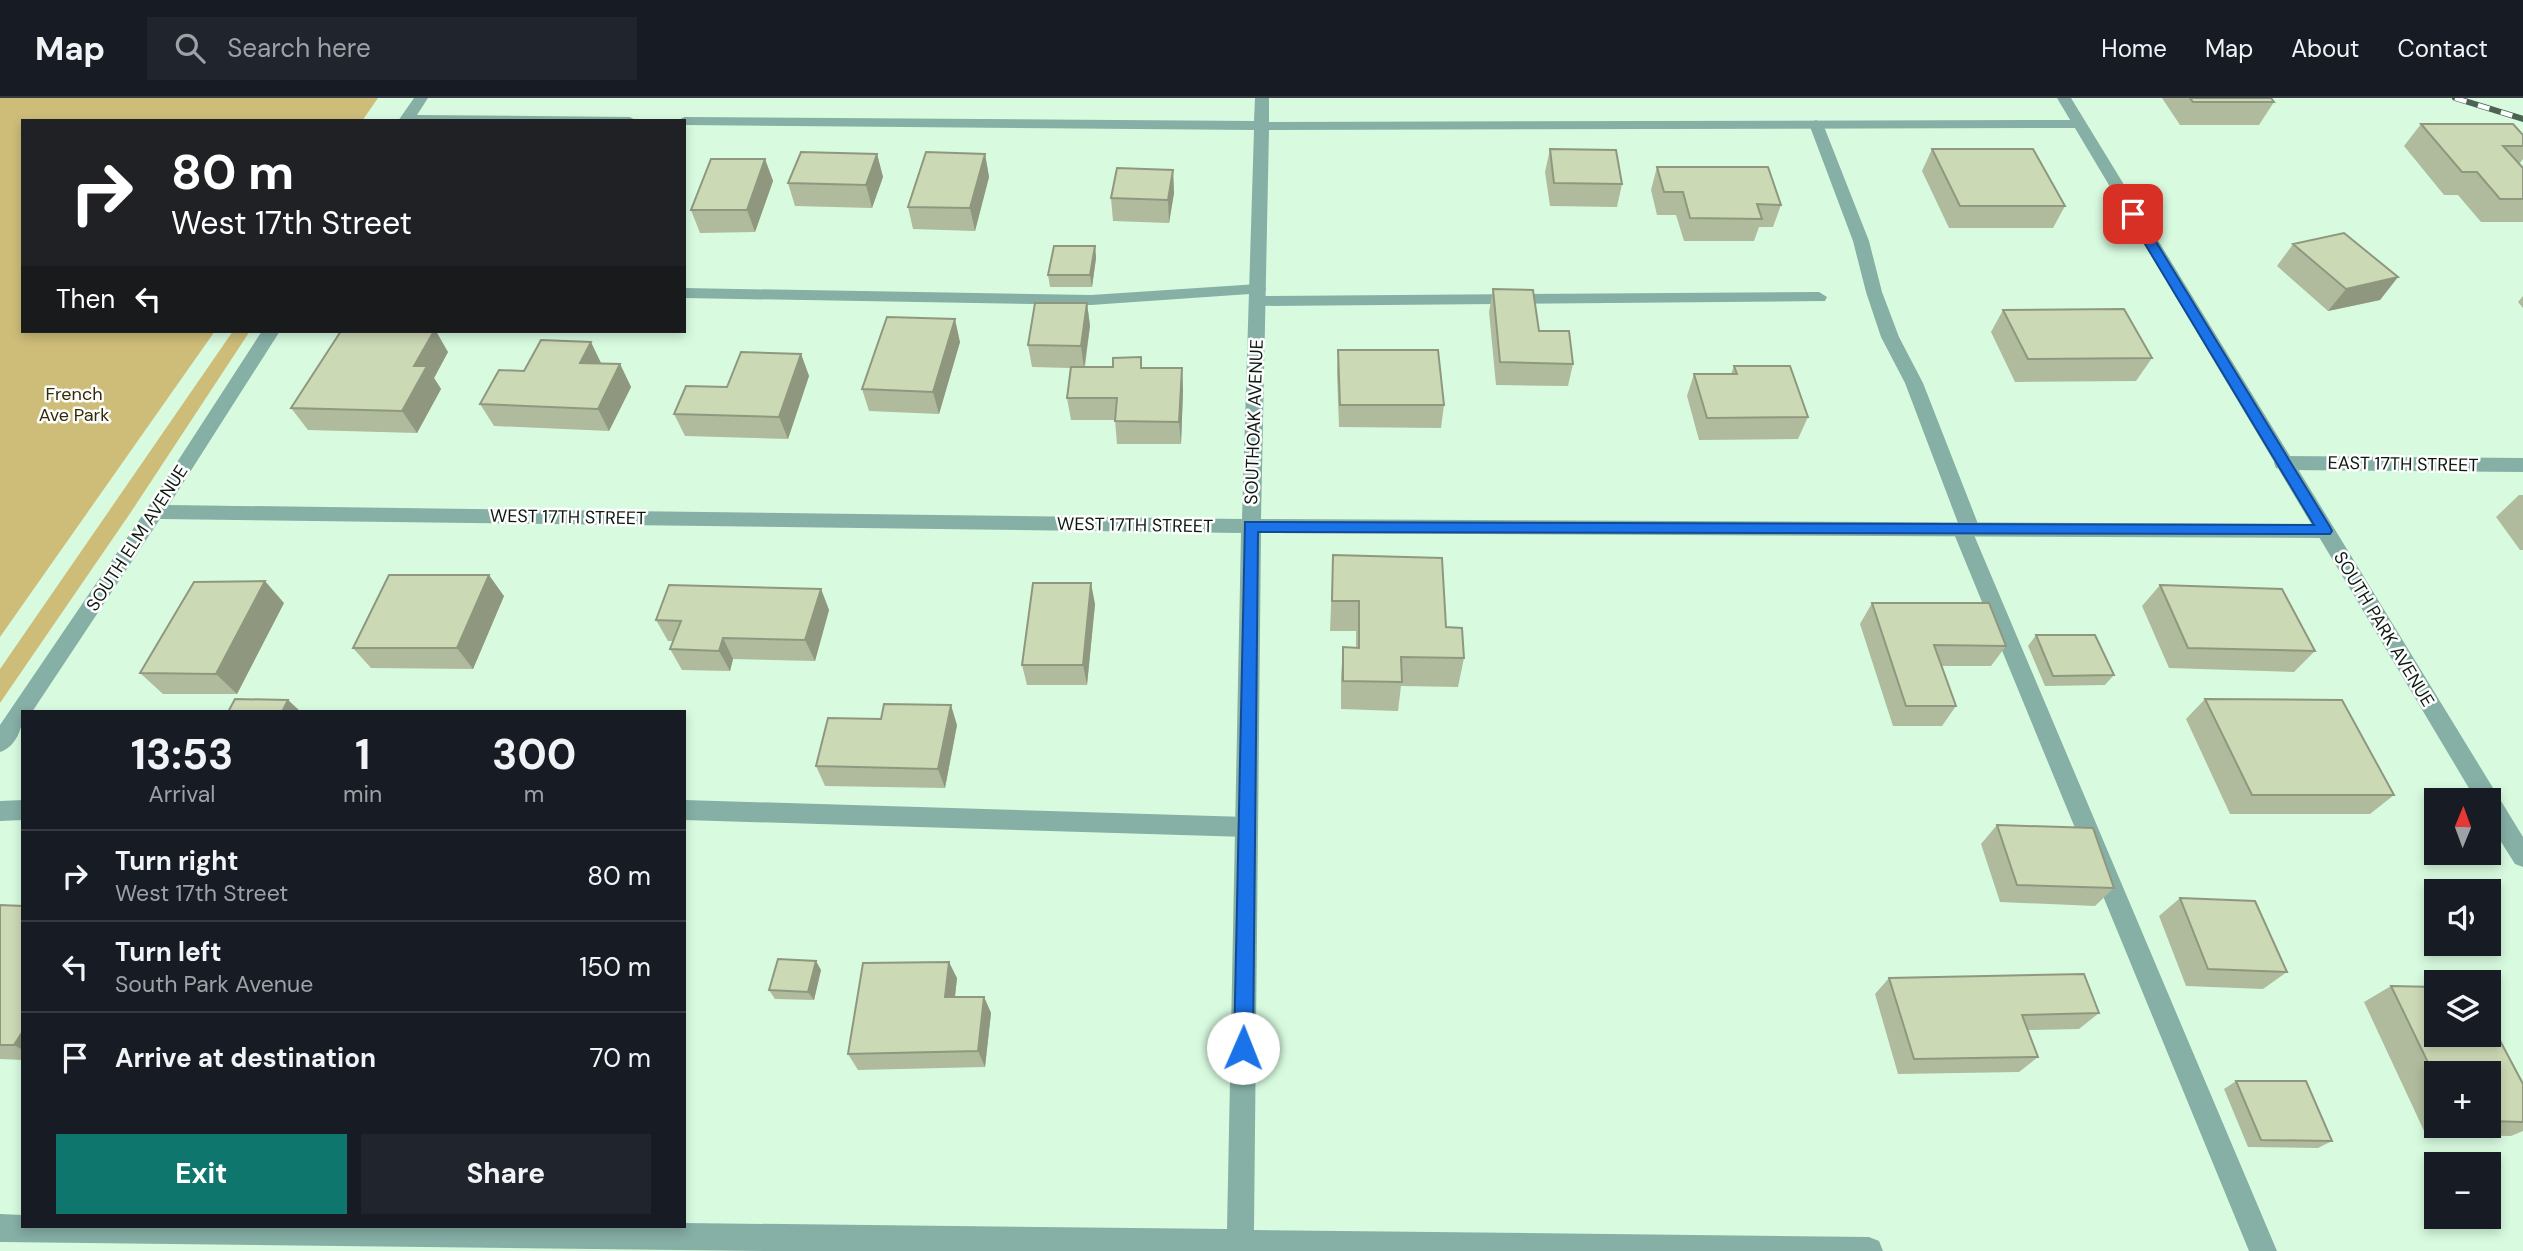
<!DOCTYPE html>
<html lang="en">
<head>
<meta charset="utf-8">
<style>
  :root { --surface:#171b24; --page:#20242c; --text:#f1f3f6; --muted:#9ea1a6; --line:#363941; --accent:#0f766e }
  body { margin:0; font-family:"DM Sans",sans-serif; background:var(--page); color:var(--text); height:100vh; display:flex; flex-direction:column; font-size:26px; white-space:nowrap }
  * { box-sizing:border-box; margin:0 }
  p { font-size:23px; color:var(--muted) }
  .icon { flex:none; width:38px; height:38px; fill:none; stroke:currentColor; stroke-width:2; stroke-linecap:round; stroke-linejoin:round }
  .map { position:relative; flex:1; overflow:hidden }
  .drawer { position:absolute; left:21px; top:612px; width:665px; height:518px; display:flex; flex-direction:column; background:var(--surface); border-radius:0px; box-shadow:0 4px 10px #0003 }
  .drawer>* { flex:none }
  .banner { position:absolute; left:21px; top:21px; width:665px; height:214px; border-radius:0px; box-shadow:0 4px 10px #0003; background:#202124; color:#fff; overflow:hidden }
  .needle { width:46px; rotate:1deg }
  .tools { position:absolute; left:2424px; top:690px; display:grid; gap:14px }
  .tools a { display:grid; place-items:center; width:77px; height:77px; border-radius:0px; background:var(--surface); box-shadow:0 4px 10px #0003; font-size:35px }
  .pin { position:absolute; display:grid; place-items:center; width:60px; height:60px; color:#fff; margin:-30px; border-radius:14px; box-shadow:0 4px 10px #0006 }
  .me { position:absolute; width:77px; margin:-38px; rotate:1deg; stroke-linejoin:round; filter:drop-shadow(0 0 5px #0008) }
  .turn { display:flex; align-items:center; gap:24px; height:147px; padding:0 35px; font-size:32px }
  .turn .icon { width:91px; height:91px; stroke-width:2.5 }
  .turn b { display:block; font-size:49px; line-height:60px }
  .then { display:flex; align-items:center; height:66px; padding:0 35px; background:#0003; gap:14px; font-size:26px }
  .eta { display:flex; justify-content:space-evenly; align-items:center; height:119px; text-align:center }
  .eta b { font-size:42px; font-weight:700; line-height:49px }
  .button { display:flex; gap:14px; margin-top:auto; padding:14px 35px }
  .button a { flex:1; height:80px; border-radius:0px; background:var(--accent); color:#fff; font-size:28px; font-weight:700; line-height:80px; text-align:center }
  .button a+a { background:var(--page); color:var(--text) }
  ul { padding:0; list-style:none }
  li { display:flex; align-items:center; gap:21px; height:91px; padding:0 35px; border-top:2px solid var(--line) }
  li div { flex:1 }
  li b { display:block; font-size:26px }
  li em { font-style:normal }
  header { display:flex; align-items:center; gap:42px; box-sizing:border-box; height:98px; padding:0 35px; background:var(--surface); border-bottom:2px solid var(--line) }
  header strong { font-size:33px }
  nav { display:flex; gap:38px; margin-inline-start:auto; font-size:24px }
  .search { width:490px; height:63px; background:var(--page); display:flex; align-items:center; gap:18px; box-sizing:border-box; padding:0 24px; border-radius:0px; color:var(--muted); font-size:26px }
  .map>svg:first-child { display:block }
</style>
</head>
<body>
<header>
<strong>Map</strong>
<div class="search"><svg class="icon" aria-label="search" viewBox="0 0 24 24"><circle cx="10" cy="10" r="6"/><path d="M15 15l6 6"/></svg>Search here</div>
<nav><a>Home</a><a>Map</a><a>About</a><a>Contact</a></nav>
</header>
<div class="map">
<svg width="2523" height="1153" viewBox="0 0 2523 1153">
  <rect width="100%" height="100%" fill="#d8fbe0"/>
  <!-- green -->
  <path fill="#cebd79" d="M0 0H378L362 23H23V233H215L0 539Z
    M233 233H250L131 414 0 605V571Z"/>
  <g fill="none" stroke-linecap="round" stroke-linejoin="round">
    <!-- service -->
    <path fill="#86afa6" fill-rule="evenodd" d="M1816 22 1823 26 1869 143 1882 194 1899 239 1923 285 1980 431 1974 437 2277 1153H2249L1952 431 1958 425 1905 285 1881 239 1866 194 1853 143 1809 26Z
      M1258 186 1264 187 1266 191 1264 195 1091 207 684 200V190L1091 197Z
      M1819 194 1827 199 1825 203 1257 208 1249 203 1257 198Z
      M23 702V722L0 723V703Z
      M684 702 1247 719 1255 722 1258 729 1255 736 1247 739 684 722Z"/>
    <!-- minor -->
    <path fill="#86afa6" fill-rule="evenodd" d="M414 0H428L417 17 630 19 637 23H398Z
      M1255 0H1269V24L2079 22 2086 26 2079 30 1269 32 1261 421 2324 426 2331 428 2334 433 2331 438 2324 440 1261 435 1254 1132 1869 1139 1879 1143 1883 1153H763L0 1144V1116L23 1117V1129H684V1125L1227 1131 1241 435 160 421 32 614H23C23 630 16 649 0 654V627L148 409 262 233H280L169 407 1242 421 1254 32 684 27V23H677L684 19 1254 23Z
      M2283 358 2523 360V374L2283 372 2276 370 2274 365 2276 360Z"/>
    <!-- tertiary -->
    <path fill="#86afa6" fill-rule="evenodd" d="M2057 0H2071L2523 739V769L2515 766 2488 723V702H2476Z"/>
    <defs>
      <path id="rail" d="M2455 0 2523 21"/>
    </defs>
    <!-- rail casing -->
    <use href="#rail" stroke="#4e6253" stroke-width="6"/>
    <!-- rail -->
    <use href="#rail" stroke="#fdfdfd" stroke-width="4.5" stroke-dasharray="12" stroke-linecap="butt"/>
  </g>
  <!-- wall -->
  <path fill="#afbb9c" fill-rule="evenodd" d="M2162 0H2271L2274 4 2259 27H2180Z
    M2421 26 2523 37V61L2519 66 2523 70V124H2481L2458 97H2444L2404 48Z
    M1550 51 1622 86 1617 109 1550 108 1545 74Z
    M1932 51 2065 108 2053 130H1949L1922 73Z
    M877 56 883 79 872 110 795 108 788 85Z
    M985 56 989 79 975 133 913 131 908 109Z
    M765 61 773 83 755 134 700 135 691 112Z
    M1657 69 1781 107 1773 129H1759L1754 143H1684L1676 117H1657L1651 92Z
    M1173 72 1174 95 1169 125 1113 123 1111 100Z
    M2293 146 2398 179 2380 202 2328 213 2277 168Z
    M1095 148 1096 160 1092 189H1050L1048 177Z
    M1493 191 1573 266 1568 288 1496 287 1489 214Z
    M2523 198V210L2518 204Z
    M1087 205 1090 228 1085 269H1113L1141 259 1142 270H1182L1183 293 1181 346H1117L1115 322H1071L1067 300 1070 270 1032 269 1028 247Z
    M2003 212 2152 260 2136 283 2015 284 1991 234Z
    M960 244 939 316 869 313 862 291Z
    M1338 252 1444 307 1441 330 1339 329 1337 274Z
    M448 254 434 280 441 291 417 335 308 332 291 310Z
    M801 256 809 278 788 341 685 338 674 316 727 289Z
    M601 266H620L631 289 609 333 494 328 480 306 524 273Z
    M1734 268 1808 319 1798 341 1699 342 1687 298 1694 276H1731Z
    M2519 397H2523V452H2520L2496 419Z
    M1333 457 1446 529 1464 560 1458 589 1401 588 1398 613 1341 611V578L1343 549 1356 550V533H1330Z
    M2160 487 2315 553 2294 574 2169 570 2142 508Z
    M821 491 829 512 815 563 733 561 730 573 682 572 670 551 673 543H668L656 522Z
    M504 498 473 571 371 570 353 550Z
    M284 505 237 596H163L140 575Z
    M1872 505 2006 548 1991 568H1942L1956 608 1942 628H1893L1860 526Z
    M1095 506 1087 587H1027L1022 567Z
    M2036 537 2114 577 2105 587 2045 588 2028 548Z
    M2205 601 2394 697 2370 716H2230L2186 621Z
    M957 627 945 690 825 688 816 668Z
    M1997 727 2114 790 2095 808 2000 804 1981 746Z
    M2180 800 2287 874 2263 891 2186 888 2159 818Z
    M0 807 23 808V962L0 961Z
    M821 872 814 902 775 901 769 892Z
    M957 880 955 899H984L991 915 985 969 858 972 848 956Z
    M1889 880 2099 915 2079 931 2028 932 2038 959 2019 974 1898 976 1875 896Z
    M2391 888 2523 986V1033L2511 1038 2426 1037 2364 904ZM2436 975H2488V1027H2436Z
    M2236 983 2332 1043 2318 1050 2248 1049 2224 991Z"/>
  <!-- shaded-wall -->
  <path fill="#8f987f" d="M877 56 883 79 872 110 866 87Z
    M985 56 989 79 975 133 970 110Z
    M765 61 773 83 755 134 747 112Z
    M1173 72 1174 95 1169 125 1168 102Z
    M1095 148 1096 160 1092 189 1090 177Z
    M2398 179 2380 202 2328 213 2346 191Z
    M1087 205 1090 228 1084 270 1081 248Z
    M955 221 960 244 939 316 933 294Z
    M434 233H436L448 254 434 280 441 291 417 335 402 313 414 268Z
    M591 244 602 267 580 265Z
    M801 256 809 278 788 341 779 319Z
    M620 266 631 289 609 333 598 311Z
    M1182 270 1183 293 1181 346 1179 324Z
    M489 477 504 498 473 571 457 550Z
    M265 483 284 505 237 596 216 576Z
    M1091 485 1095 506 1087 587 1083 567Z
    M821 491 829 512 815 563 805 542Z
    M723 540 733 561 730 573 719 553Z
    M288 602 299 612 298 614H282Z
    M951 607 957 627 945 690 938 671Z
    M816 863 821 872 814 902 808 894Z
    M949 864 957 880 953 915 945 899Z
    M984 899 991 915 985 969 978 953Z
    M23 933V952L14 947Z"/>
  <!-- building -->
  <path fill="#ccd9b5" stroke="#8f987f" stroke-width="2" d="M2190 0H2271L2274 4H2193Z
    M2421 26H2513L2523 37V48H2503L2523 70V101H2500L2477 74H2462Z
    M1550 51 1616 52 1622 86 1554 85Z
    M1932 51H2033L2065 108H1960Z
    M801 54 877 56 866 87 788 85Z
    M926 54 985 56 970 110 908 109Z
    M711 61H765L747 112H691Z
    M1657 69H1768L1781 107 1757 106 1762 121 1690 120 1683 94H1664Z
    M1117 70 1173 72 1168 102 1111 100Z
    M2344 135 2398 179 2346 191 2293 146Z
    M1054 148H1095L1090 177H1048Z
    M1493 191 1533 192 1539 233H1569L1573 266 1500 264Z
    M1035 205H1087L1081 248 1028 247Z
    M2124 211 2152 260 2028 261 2003 212Z
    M887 219 955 221 933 294 862 291Z
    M341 233H434L414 268H427L402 313 291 310Z
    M541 242 591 244 580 265 620 266 598 311 480 306 499 272 524 273Z
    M1338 252H1438L1444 307H1340Z
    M741 254 801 256 779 319 674 316 686 288 727 289Z
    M1141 259V270H1182L1179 324 1115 323 1117 300H1067L1071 269H1113V260Z
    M1734 268H1790L1808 319 1707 320 1694 276H1737Z
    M1333 457 1442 460 1446 529 1462 530 1464 560 1401 559 1402 584 1343 583V549L1359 550V503H1332Z
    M389 477H489L457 550H353Z
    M265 483 216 576 140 575 194 484Z
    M1033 485H1091L1083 567H1022Z
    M669 487 821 491 805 542 723 540 719 553 670 551 681 523 656 522Z
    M2160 487 2282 491 2315 553 2188 550Z
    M1872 505H1989L2006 548 1934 547 1956 608H1906Z
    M2036 537H2095L2114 577 2053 578Z
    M235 601 288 602 282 614H228Z
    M2205 601 2342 602 2394 697H2252Z
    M884 606 951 607 938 671 816 668 828 620 881 621Z
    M1997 727 2093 730 2114 790 2017 787Z
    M2180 800 2255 803 2287 874 2208 871Z
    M0 807 23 808V933L14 947H0Z
    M778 861 816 863 808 894 769 892Z
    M949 864 945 899H984L978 953 848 956 863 865Z
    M2084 876 2099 915 2022 917 2038 959 1914 961 1889 880Z
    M2391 888 2436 889V936H2488V920L2523 986V1024L2488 1023V975H2436V981Z
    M2236 983H2306L2332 1043 2261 1042Z"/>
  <!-- route -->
  <path fill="#1a73e8" stroke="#114b97" stroke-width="2" d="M2133 112 2139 116 2330 429 2332 433 2330 436 1258 434 1253 950 1250 957 1243 959 1236 957 1234 950 1245 424 2314 427 2127 116Z"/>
  <g text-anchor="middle" stroke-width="5" stroke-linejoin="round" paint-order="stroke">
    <!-- park labels -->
    <g font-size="18" fill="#332b06" stroke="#fdfdfd">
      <text x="74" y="302">French<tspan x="74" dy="21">Ave Park</tspan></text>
    </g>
    <!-- street labels -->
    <g font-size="18" fill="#0d1910" stroke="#fdfdfd">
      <text transform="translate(1254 324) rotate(-88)" y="6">SOUTHOAK AVENUE</text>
      <text transform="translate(2403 366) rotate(1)" y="6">EAST 17TH STREET</text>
      <text transform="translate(568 419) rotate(1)" y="6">WEST 17TH STREET</text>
      <text transform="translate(1135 427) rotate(1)" y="6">WEST 17TH STREET</text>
      <text transform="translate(137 440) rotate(-57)" y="6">SOUTH ELM AVENUE</text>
      <text transform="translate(2384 531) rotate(59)" y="6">SOUTH PARK AVENUE</text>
    </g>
  </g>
</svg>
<div class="tools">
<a><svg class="needle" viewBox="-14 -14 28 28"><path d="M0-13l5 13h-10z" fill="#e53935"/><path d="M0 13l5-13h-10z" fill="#9ea1a6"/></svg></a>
<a><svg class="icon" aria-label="sound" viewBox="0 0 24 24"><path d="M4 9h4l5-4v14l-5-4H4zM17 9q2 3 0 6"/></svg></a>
<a><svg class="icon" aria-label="layers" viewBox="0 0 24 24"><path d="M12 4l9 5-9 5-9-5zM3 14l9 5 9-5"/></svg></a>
<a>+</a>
<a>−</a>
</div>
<div class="pin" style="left:2133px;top:116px;background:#d93025"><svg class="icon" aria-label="arrive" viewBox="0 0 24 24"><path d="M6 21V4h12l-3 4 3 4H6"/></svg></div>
<svg class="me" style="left:1243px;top:950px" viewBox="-20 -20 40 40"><circle r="19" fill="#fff"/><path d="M0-13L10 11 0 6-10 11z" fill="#1a73e8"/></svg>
<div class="banner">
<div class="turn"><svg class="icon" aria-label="right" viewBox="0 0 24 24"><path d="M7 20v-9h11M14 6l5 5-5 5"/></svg><div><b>80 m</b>West 17th Street</div></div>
<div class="then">Then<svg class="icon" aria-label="left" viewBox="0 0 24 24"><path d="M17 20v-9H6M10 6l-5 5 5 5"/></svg></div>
</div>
<section class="drawer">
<div class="eta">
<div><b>13:53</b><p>Arrival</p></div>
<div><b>1</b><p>min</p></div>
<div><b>300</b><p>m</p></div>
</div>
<ul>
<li><svg class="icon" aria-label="right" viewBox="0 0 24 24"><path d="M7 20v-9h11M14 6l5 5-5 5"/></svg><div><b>Turn right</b><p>West 17th Street</p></div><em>80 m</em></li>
<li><svg class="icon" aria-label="left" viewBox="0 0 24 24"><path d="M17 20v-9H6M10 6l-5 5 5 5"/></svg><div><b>Turn left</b><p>South Park Avenue</p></div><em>150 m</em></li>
<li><svg class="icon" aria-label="arrive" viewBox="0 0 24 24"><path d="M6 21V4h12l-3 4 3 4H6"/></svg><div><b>Arrive at destination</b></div><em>70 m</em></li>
</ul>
<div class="button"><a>Exit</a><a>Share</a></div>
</section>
</div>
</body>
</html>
